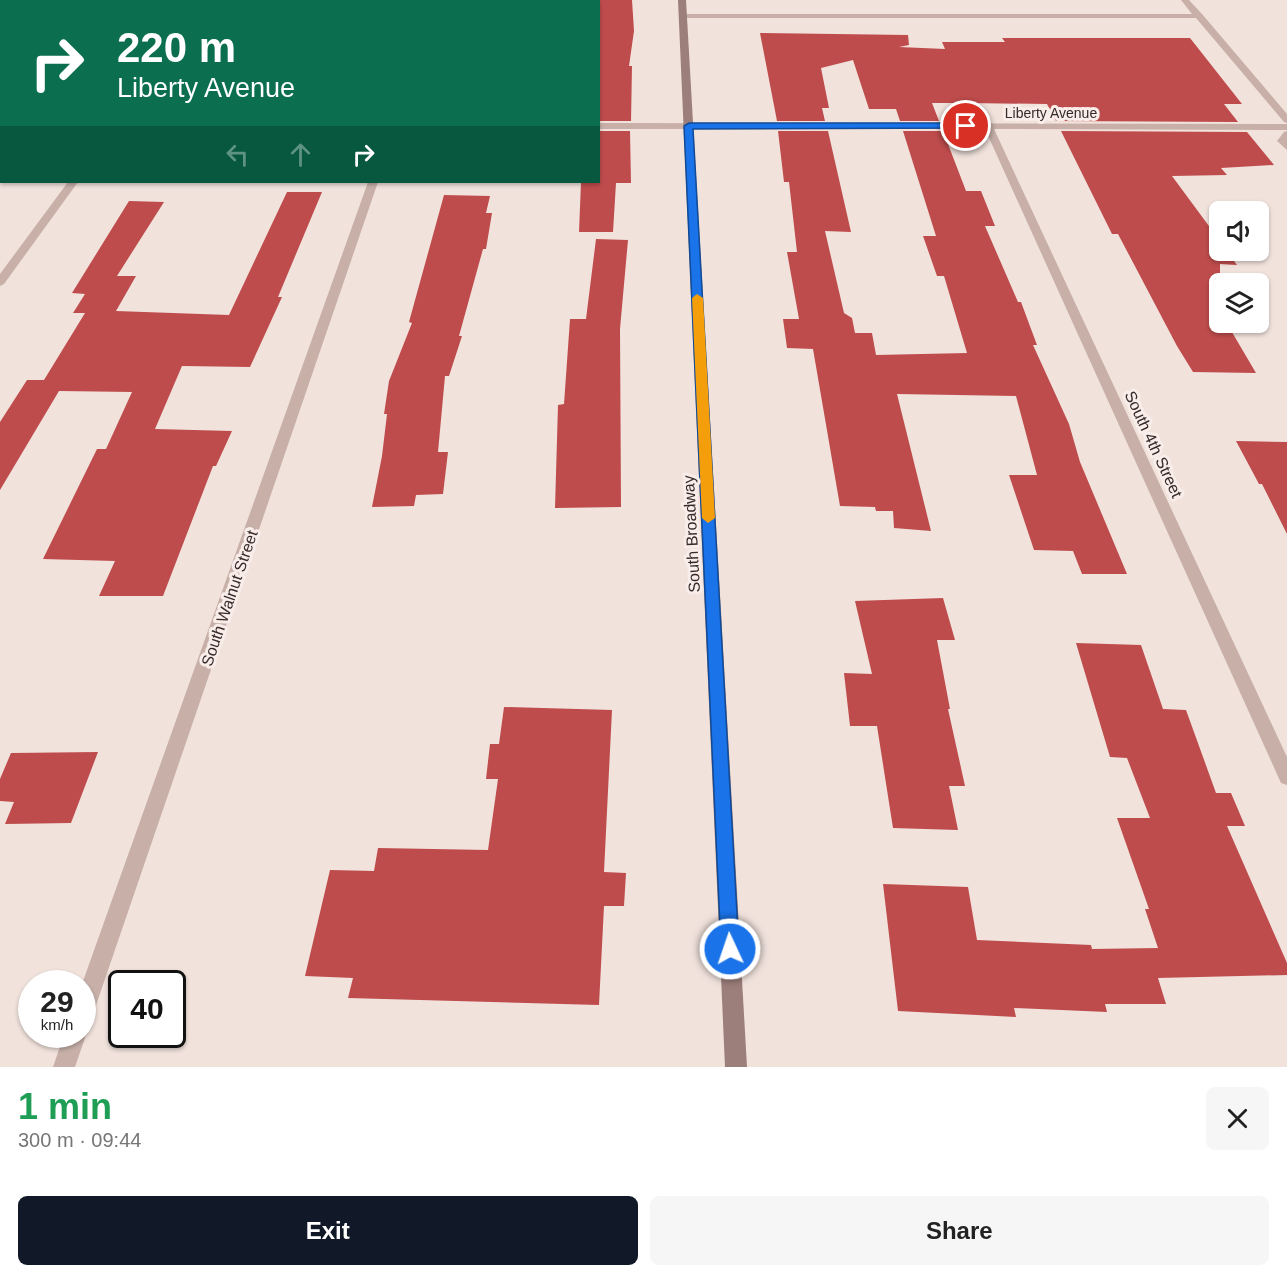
<!DOCTYPE html>
<html lang="en">
<head>
<meta charset="utf-8">
<style>
  :root { --surface:#fff; --page:#f6f6f6; --text:#222; --muted:#767676; --accent:#111827 }
  body { margin:0; font-family:Helvetica,sans-serif; background:var(--page); color:var(--text); height:100vh; display:flex; flex-direction:column; font-size:22px; white-space:nowrap }
  * { box-sizing:border-box; margin:0 }
  p { font-size:20px; color:var(--muted) }
  .icon { flex:none; width:33px; height:33px; fill:none; stroke:currentColor; stroke-width:2; stroke-linecap:round; stroke-linejoin:round }
  .map { position:relative; height:1067px; overflow:hidden }
  .sheet { display:flex; flex-direction:column; background:var(--surface); flex:1 }
  .sheet>* { flex:none }
  .hud { position:absolute; left:0px; top:0px; width:600px; height:183px; box-shadow:0 2px 4px #0004; background:#0b6e4f; color:#fff; overflow:hidden }
  .buttons { position:absolute; left:1209px; top:201px; display:grid; gap:12px }
  .buttons a { display:grid; place-items:center; width:60px; height:60px; border-radius:9px; background:var(--surface); box-shadow:0 2px 4px #0004; font-size:30px }
  .speed { position:absolute; left:18px; top:970px; display:flex; gap:12px; font-size:30px; font-weight:700; text-align:center }
  .speed>* { display:grid; place-content:center; width:78px; height:78px; border-radius:50%; background:var(--surface); box-shadow:0 2px 4px #0004; line-height:1 }
  .speed small { font-size:15px; font-weight:400 }
  .speed .limit { border:3px solid #111; border-radius:9px; background:#fff; color:#111 }
  .pin { position:absolute; display:grid; place-items:center; width:51px; height:51px; color:#fff; margin:-26px; border:3px solid #fff; border-radius:50%; box-shadow:0 2px 6px #0007 }
  .me { position:absolute; width:66px; margin:-33px; rotate:357deg; stroke-linejoin:round; filter:drop-shadow(0 0 4px #0008) }
  .turn { display:flex; align-items:center; gap:21px; height:126px; padding:0 18px; font-size:27px }
  .turn .icon { width:78px; height:78px; stroke-width:2.5 }
  .turn b { display:block; font-size:42px; line-height:51px }
  .lanes { display:flex; align-items:center; height:57px; padding:0 18px; background:#0003; justify-content:center; gap:30px; direction:ltr }
  .lanes .off { opacity:.35 }
  .round { display:grid; place-items:center; flex:none; width:63px; height:63px; border-radius:9px; background:var(--page) }
  .head { display:flex; align-items:center; justify-content:space-between; height:102px; padding:0 18px }
  h1 { font-size:36px; font-weight:800; line-height:45px; color:#1e9e55 }
  .action { display:flex; gap:12px; margin-top:auto; padding:12px 18px }
  .action a { flex:1; height:69px; border-radius:9px; background:var(--accent); color:#fff; font-size:24px; font-weight:800; line-height:69px; text-align:center }
  .action a+a { background:var(--page); color:var(--text) }
  .map>svg:first-child { display:block }
</style>
</head>
<body>
<div class="map">
<svg width="1287" height="1067" viewBox="0 0 1287 1067">
  <rect width="100%" height="100%" fill="#f1e2dc"/>
  <!-- building -->
  <path fill="#bf4c4c" d="M598 0H632L634 31 629 66H632L631 121H598Z
    M760 33 908 35 909 45 899 47 945 49 942 42H1005L1002 38H1190L1242 104H1224L1238 122 1056 121 1047 104 968 103H932L939 121H900L896 109H869L853 60 821 68 829 108H822L825 121H777Z
    M598 131H630L631 183H616L613 232H579L581 182H598Z
    M778 131H828L851 232 825 231 844 313 852 318 855 333H872L876 355 967 353 944 276H937L923 236H936L903 131H943L966 191H981L995 226H985L1018 302H1021L1037 345H1033L1069 424 1080 462 1127 574H1082L1073 551 1034 550 1009 475H1037L1016 396 897 394 931 531 894 528 893 511H876L875 507 840 506 813 349 787 348 783 319H799L787 252H797L789 182H784Z
    M1061 131 1247 132 1274 165 1221 168 1227 175 1172 176 1220 241V250H1226L1237 265 1220 264V322H1226L1256 373 1193 372 1177 346 1118 234H1112Z
    M287 192H322L278 297H282L250 367 182 366 155 429 232 431 216 466H213L163 596H99L115 561 43 559 97 449H106L132 392 59 391 0 490V422L27 380H44L85 313H73L85 294 72 293 129 201 164 202 117 276H136L116 311 229 315Z
    M444 195 490 196 486 213H492L486 249H483L459 336H462L449 376H445L438 452H448L443 494 416 495 414 506 372 507 382 456 387 414H384L389 381 412 323 409 322Z
    M596 239 628 240 620 329 621 507 555 508 558 405 564 404 570 319H586Z
    M1236 441 1287 442V534L1262 484H1259Z
    M943 598 955 640H937L950 709H948L965 786H949L958 830 893 828 877 726H850L844 673 872 674 855 601Z
    M1076 643 1141 645 1163 709 1186 710 1216 793H1231L1245 826H1227L1287 963V975L1158 978 1166 1004H1105L1107 1012 1014 1008 1016 1017 898 1011 883 884 968 887 977 940 1091 945 1092 949 1158 948 1145 909H1149L1117 818H1150L1127 758 1110 757Z
    M504 707 612 710 604 872 626 873 624 906H604L599 1005 348 998 353 978 305 976 330 870 374 871 378 848 488 850 498 779H486L490 744H499Z
    M98 752 71 823 5 824 14 802 0 801V779L11 753Z"/>
  <g fill="none" stroke-linecap="round" stroke-linejoin="round">
    <!-- street -->
    <path fill="#c8b0a9" fill-rule="evenodd" d="M199 0H207L198 2Z
      M433 0H441V2H433Z
      M1181 0H1189L1202 14 1287 114V123L1284 122 1196 18H683L679 16 683 14H1192Z
      M0 122H2V128H0Z
      M598 123 1287 124V130L994 129 1287 757V785L1281 783 985 129H598Z
      M1287 131V150L1277 141 1284 132Z
      M68 182H78L4 284 0 286V274Z
      M368 182H378L93 1014 90 1022 82 1024V984Z
      M82 1027 86 1035 75 1067H53L64 1035H82Z"/>
    <!-- secondary -->
    <path fill="#9c7e7a" fill-rule="evenodd" d="M678 0H686L747 1067H725Z"/>
  </g>
  <!-- route -->
  <path fill="#1a73e8" stroke="#114b97" stroke-width="1.5" d="M689 123H966L970 126 966 128 693 129 739 949 737 956 730 959 724 956 721 949 684 126Z"/>
  <!-- slow -->
  <path fill="#f59e0b" d="M697 294 703 298 715 518 708 523 702 518 692 298Z"/>
  <g text-anchor="middle" stroke-width="6" stroke-linejoin="round" paint-order="stroke">
    <!-- far-street labels -->
    <g font-size="14" fill="#362928" stroke="#f9ede9">
      <text x="1051" y="118">Liberty Avenue</text>
    </g>
    <!-- street labels -->
    <g font-size="16" fill="#362928" stroke="#f9ede9">
      <text transform="translate(1154 444) rotate(65)" y="6">South 4th Street</text>
      <text transform="translate(691 534) rotate(-93)" y="6">South Broadway</text>
      <text transform="translate(229 598) rotate(-71)" y="6">South Walnut Street</text>
    </g>
  </g>
</svg>
<div class="buttons">
<a><svg class="icon" aria-label="sound" viewBox="0 0 24 24"><path d="M4 9h4l5-4v14l-5-4H4zM17 9q2 3 0 6"/></svg></a>
<a><svg class="icon" aria-label="layers" viewBox="0 0 24 24"><path d="M12 4l9 5-9 5-9-5zM3 14l9 5 9-5"/></svg></a>
</div>
<div class="speed"><div>29<small>km/h</small></div><div class="limit">40</div></div>
<div class="pin" style="left:966px;top:126px;background:#d93025"><svg class="icon" aria-label="arrive" viewBox="0 0 24 24"><path d="M6 21V4h12l-3 4 3 4H6"/></svg></div>
<svg class="me" style="left:730px;top:949px" viewBox="-20 -20 40 40"><circle r="17" fill="#1a73e8" stroke="#fff" stroke-width="3"/><path d="M0-11L8 9 0 5-8 9z" fill="#fff"/></svg>
<div class="hud">
<div class="turn"><svg class="icon" aria-label="right" viewBox="0 0 24 24"><path d="M7 20v-9h11M14 6l5 5-5 5"/></svg><div><b>220 m</b>Liberty Avenue</div></div>
<div class="lanes"><svg class="icon off" aria-label="left" viewBox="0 0 24 24"><path d="M17 20v-9H6M10 6l-5 5 5 5"/></svg><svg class="icon off" aria-label="ahead" viewBox="0 0 24 24"><path d="M12 20V5M6 11l6-6 6 6"/></svg><svg class="icon" aria-label="right" viewBox="0 0 24 24"><path d="M7 20v-9h11M14 6l5 5-5 5"/></svg></div>
</div>
</div>
<section class="sheet">
<div class="head"><div><h1>1 min</h1><p>300 m · 09:44</p></div><a class="round"><svg class="icon" aria-label="close" viewBox="0 0 24 24"><path d="M6 6l12 12M18 6L6 18"/></svg></a></div>
<div class="action"><a>Exit</a><a>Share</a></div>
</section>
</body>
</html>
